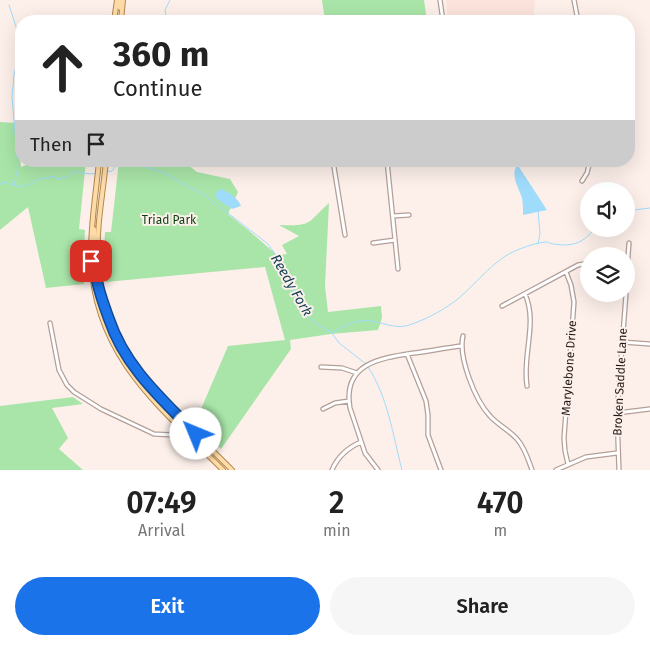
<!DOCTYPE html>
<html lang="en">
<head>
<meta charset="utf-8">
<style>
  :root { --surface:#fff; --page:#f6f6f6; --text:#222; --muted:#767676; --accent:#1a73e8 }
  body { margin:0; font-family:"Fira Sans",sans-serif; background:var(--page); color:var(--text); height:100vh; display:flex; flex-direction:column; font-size:19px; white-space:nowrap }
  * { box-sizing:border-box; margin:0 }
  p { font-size:16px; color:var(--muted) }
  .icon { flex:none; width:28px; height:28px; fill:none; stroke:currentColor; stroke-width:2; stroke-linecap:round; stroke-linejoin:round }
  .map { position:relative; height:470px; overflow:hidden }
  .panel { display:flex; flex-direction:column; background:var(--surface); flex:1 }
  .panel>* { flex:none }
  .banner { position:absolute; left:15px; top:15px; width:620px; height:152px; border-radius:20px; box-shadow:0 5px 20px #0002; background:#fff; color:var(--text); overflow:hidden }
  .buttons { position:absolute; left:580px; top:182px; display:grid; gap:10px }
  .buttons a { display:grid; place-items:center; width:55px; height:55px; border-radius:50%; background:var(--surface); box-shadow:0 5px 20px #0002; font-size:25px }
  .pin { position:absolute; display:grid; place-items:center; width:42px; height:42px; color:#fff; margin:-21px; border-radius:10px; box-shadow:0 2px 8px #0006 }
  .me { position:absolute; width:55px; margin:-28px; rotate:315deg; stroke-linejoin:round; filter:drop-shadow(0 0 4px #0008) }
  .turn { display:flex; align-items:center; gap:18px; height:105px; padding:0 15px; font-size:22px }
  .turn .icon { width:65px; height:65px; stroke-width:2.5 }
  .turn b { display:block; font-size:35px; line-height:42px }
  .then { display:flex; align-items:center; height:48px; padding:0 15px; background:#0003; gap:10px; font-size:19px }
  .eta { display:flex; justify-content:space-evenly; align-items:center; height:85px; text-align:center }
  .eta b { font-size:30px; font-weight:600; line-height:35px }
  .cta { display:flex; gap:10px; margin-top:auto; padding:10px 15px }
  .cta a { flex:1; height:58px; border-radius:30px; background:var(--accent); color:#fff; font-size:20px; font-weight:600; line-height:58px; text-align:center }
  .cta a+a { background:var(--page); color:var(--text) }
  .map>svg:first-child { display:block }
</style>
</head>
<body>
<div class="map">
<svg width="650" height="470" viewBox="0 0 650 470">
  <rect width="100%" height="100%" fill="#fdf0eb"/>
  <!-- built -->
  <path fill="#fce4dc" d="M446 0H535L533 21H448Z"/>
  <!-- green -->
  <path fill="#a9e5a8" d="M322 0H424L427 21H325Z
    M0 122 17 123 21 167 37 161H86L79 229 85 230 84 252H82L84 284 46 288 28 207 0 230Z
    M119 161H183L197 172 230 179 238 192 228 214 247 229 277 255 287 254 282 245 299 236 279 225C313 226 306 224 329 203L325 286 328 312 381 306 382 318 378 330 331 334 290 340 291 349 221 449 195 423 228 346 285 340 265 267 106 282 105 269 107 268 106 252H104L105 232H111Z
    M73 397 83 404 52 408 68 438 59 449 83 470H0V406Z"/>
  <!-- water -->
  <path fill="#9fdcfc" d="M516 167H519L547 210 523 215C523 209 523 203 522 198 519 188 511 177 516 167Z
    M220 189C228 191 238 198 241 206L232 209 217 199 215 194Z"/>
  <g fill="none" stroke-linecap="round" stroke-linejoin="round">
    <!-- stream -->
    <path stroke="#9fdcfc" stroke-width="1" d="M9 5 21 42 14 75 12 97 18 167 14 185
      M167 21 165 10 170 0
      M16 67 21 58
      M0 184 5 182C11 184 19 188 25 186 27 185 30 184 32 184 38 176 46 180 54 176L56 179 68 177 73 172H77L91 174 112 171 116 165H130L131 166 135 163 164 173 206 196 268 244 278 258 288 283 305 312 316 324 331 332 339 343 366 364
      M626 211 650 208
      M538 244 540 234 538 210
      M332 333C341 328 350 322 360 321 378 318 394 332 412 324 427 319 447 308 459 298 479 281 493 260 517 250 525 247 538 242 547 242 549 243 552 244 554 244 572 247 584 243 594 229
      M368 367C388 397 393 436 402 470"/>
    <defs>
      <path id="minor" d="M440 0 443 21
        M574 0 578 21
        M629 35 631 33
        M333 161 345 235
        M387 161 398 269
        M582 181 587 173 590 161
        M393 216 409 215
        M373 243 395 240
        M98 261H106
        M83 262 91 261
        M566 272 571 285 574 302 564 438 565 451 568 464
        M626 284 629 243
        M525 294C538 323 522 355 527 386
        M502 306 578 265 589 263
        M50 323 59 370 67 385 74 392 101 409 154 434 173 435 184 431
        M463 336C458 357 475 400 490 416 498 425 509 430 517 439 525 448 528 459 532 470
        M622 342 650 344
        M407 354 426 401 428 415V435L441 470
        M321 367 342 368 357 373
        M323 409 335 403 349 401
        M617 413 650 409
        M170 435 175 429V423
        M332 470C338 456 347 448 361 442
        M378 470 365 453 350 408C342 363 381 358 414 353 430 351 445 348 461 346
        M556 470 586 457 617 453
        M619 470 617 413 626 294"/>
      <path id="major" d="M120 0V8
        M114 21 117 0
        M121 21 123 0
        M99 161C96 194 90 227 91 260 95 357 160 407 223 470
        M106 161C103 194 96 227 98 259 101 357 169 406 232 470
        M94 229V255L97 261
        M91 261 94 265 99 287
        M167 411 181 423H185"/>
    </defs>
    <!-- minor casing -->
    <use href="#minor" stroke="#b39f98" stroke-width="5.5"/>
    <!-- major casing -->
    <use href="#major" stroke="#b1884e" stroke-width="6"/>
    <!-- minor -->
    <use href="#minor" stroke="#fff" stroke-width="3"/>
    <!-- major -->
    <use href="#major" stroke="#ffdca7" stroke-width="4"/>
  </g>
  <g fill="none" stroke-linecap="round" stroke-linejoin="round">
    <defs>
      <path id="route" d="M91 261C96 265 95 269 96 275 98 290 104 305 109 319 125 367 162 399 196 434"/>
    </defs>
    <!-- route casing -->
    <use href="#route" stroke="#114b97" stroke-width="12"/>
    <!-- route -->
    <use href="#route" stroke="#1a73e8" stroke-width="9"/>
  </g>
  <g text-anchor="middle" stroke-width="4" stroke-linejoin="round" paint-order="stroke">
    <!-- park labels -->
    <g font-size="12" fill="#093f0f" stroke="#fdf0eb">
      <text x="169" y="224">Triad Park</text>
    </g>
    <!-- street labels -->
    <g font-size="12" fill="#201816" stroke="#fdf0eb">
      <text transform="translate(569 368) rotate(-86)" y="4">Marylebone Drive</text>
      <text transform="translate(620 382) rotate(-87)" y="4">Broken Saddle Lane</text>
    </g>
    <!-- water labels -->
    <g font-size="14" font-style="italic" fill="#124258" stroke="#fdf0eb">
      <text transform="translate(292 285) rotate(60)" y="5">Reedy Fork</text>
    </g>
  </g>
</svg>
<div class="buttons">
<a><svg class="icon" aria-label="sound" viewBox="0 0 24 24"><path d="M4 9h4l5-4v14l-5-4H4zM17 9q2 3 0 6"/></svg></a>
<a><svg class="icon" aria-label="layers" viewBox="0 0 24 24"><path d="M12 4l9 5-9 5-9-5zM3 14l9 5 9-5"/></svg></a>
</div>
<div class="pin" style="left:91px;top:261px;background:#d93025"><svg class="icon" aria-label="arrive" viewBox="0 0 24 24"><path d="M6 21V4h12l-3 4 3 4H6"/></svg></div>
<svg class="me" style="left:196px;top:434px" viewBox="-20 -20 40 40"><circle r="19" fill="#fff"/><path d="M0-13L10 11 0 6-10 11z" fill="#1a73e8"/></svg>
<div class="banner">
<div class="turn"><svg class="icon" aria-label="ahead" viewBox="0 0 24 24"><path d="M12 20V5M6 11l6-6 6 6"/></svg><div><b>360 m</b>Continue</div></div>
<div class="then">Then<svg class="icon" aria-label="arrive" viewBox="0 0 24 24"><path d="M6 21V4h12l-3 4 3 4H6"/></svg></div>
</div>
</div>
<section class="panel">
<div class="eta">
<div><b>07:49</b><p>Arrival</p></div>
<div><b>2</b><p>min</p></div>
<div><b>470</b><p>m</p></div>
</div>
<div class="cta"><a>Exit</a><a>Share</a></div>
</section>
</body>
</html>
